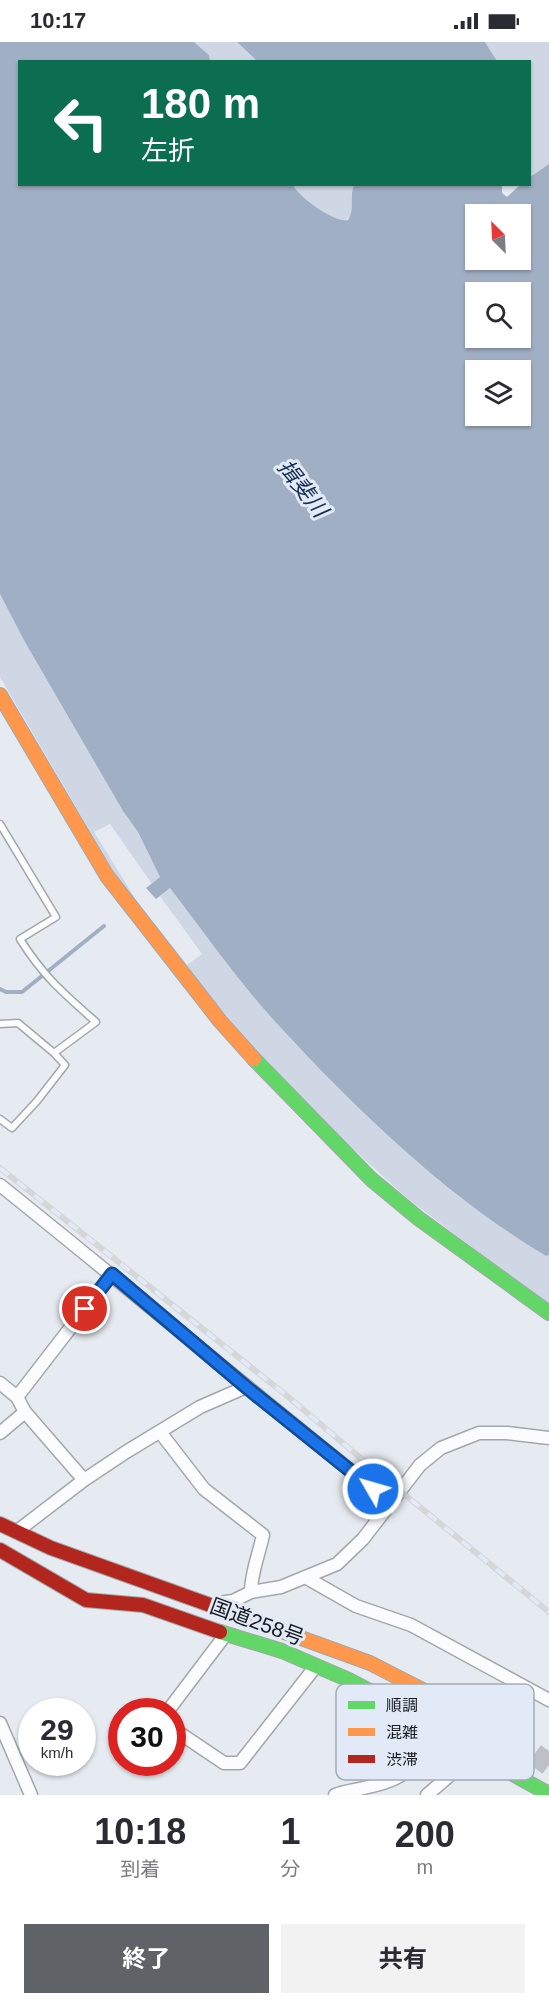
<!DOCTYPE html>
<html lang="ja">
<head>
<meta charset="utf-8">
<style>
  :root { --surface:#fff; --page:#f2f2f3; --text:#2b2b33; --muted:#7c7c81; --accent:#5f6368 }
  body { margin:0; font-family:Arial,"Noto Sans JP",sans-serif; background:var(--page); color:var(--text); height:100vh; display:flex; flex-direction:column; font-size:22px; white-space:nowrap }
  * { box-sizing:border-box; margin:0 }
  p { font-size:20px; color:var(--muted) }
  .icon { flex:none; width:33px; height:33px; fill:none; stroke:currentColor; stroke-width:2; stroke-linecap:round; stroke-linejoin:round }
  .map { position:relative; height:1753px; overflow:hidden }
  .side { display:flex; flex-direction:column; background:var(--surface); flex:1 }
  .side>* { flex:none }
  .banner { position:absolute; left:18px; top:18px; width:513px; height:126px; border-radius:0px; box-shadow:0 2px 4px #0004; background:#0b6e4f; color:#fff; overflow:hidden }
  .needle { width:39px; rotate:336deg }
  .fabs { position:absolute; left:465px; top:162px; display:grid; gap:12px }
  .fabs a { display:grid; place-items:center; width:66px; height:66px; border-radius:0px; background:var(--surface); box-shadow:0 2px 4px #0004; font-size:30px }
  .speed { position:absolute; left:18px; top:1656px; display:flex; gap:12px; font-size:30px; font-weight:700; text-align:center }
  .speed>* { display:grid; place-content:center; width:78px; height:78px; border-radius:50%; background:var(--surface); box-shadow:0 2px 4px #0004; line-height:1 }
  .speed small { font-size:15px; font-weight:400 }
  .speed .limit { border:9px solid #d22; background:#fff; color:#111 }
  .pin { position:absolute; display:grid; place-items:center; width:51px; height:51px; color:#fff; margin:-26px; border:3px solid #fff; border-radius:50%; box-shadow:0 2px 6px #0007 }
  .me { position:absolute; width:66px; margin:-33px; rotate:308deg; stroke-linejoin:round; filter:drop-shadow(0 0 4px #0008) }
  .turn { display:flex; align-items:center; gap:21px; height:126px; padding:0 24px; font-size:27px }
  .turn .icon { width:78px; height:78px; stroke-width:2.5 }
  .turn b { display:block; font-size:42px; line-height:51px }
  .eta { display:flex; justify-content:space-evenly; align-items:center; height:102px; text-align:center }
  .eta b { font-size:36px; font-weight:700; line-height:42px }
  .primary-button { display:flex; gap:12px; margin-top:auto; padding:12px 24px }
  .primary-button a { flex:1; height:69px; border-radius:0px; background:var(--accent); color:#fff; font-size:24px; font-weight:700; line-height:69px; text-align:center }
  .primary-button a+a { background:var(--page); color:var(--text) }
  .status { display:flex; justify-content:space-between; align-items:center; height:42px; padding:0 30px; background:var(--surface); direction:ltr }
  .status svg { height:16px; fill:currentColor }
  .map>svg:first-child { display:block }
</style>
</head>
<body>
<div class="status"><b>10:17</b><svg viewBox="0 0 49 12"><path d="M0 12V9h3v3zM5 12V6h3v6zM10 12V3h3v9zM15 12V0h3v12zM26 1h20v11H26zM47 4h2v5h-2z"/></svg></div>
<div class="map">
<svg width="549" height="1753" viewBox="0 0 549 1753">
  <rect width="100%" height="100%" fill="#e6ebf1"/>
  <!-- green -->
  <path fill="#ced7e3" d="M194 0H237L257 19H210L209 13Z
    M485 0H549V122L530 135V20L497 19Z
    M293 143H354C349 154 354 165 350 176L342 179C328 175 300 156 293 143Z
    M0 552 26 600 123 769 138 790 160 835 152 842 110 782 94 790 135 856 131 859 0 635Z
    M170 846C206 893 240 942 280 985 309 1017 340 1046 371 1076 425 1127 481 1175 546 1214L549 1213V1261L514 1237 407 1156 343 1098 269 1023 149 883 153 880 187 923 202 912 160 854Z"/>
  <!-- water -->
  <path fill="#a1afc4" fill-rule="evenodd" d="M0 0H194L209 13 210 19 20 20V142L293 143C299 155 334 181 348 178 355 168 349 154 354 143H502V151L507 155 520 143 530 142V135L549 122V1213L546 1214C447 1155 359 1070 281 986 240 942 206 893 170 846L156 857 146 846 160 835 138 790 123 769 25 600 0 552ZM476 172H520V218H476ZM476 250H520V296H476ZM476 328H520V374H476Z
    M237 0H485L497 19H257Z"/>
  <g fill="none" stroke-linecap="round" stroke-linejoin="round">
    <!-- stream -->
    <path stroke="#a1afc4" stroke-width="4" d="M0 947 6 950H22L104 884"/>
    <!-- highway-tunnel -->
    <path stroke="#bdc1c7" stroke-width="22" stroke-dasharray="22 11" stroke-linecap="butt" d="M508 1692 549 1723"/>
    <defs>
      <path id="lane" d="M0 782 56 875 20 897C43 934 63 951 96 980L54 1011
        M0 982 18 981 54 1011 65 1023 37 1059 12 1086 0 1077"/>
      <path id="street" d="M0 1143C131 1248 259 1356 390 1460
        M0 1341 17 1355 25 1370 84 1438
        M17 1355 112 1232
        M160 1390 204 1447 263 1493C259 1512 251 1531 251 1550
        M0 1391 25 1370
        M16 1490 84 1438 126 1410 200 1365 246 1345
        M305 1535 356 1564 411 1583 549 1658
        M218 1561 233 1559 251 1550 281 1545 337 1522 363 1497 420 1423 441 1406 479 1391H507L549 1396
        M167 1670 226 1592
        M0 1681 31 1753
        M172 1686 224 1721H240L316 1624
        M335 1753C345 1749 357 1748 368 1745 415 1735 417 1720 421 1676
        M427 1753 457 1727 471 1709"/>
      <path id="fast" d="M254 1017 371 1137 418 1176 549 1271
        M220 1590 282 1609 349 1638 421 1676 471 1709 549 1752"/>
      <path id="slow" d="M0 653 107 834 220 979 254 1017
        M224 1568 370 1621 508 1692"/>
      <path id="jam" d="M0 1482 51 1506 224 1568
        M0 1508 86 1558 143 1563 220 1590"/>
    </defs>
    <!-- lane casing -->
    <use href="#lane" stroke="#a3a7ac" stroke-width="9"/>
    <!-- street casing -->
    <use href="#street" stroke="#a3a7ac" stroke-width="15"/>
    <!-- fast casing -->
    <use href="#fast" stroke="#a3a7ac" stroke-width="16"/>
    <!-- slow casing -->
    <use href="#slow" stroke="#a3a7ac" stroke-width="16"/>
    <!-- jam casing -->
    <use href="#jam" stroke="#a3a7ac" stroke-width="16"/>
    <!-- lane -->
    <use href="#lane" stroke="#fbfcfd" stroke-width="6"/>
    <!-- street -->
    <use href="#street" stroke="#fbfcfd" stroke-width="12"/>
    <!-- fast -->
    <use href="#fast" stroke="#63d668" stroke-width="14"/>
    <!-- slow -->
    <use href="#slow" stroke="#ff974d" stroke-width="14"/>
    <!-- jam -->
    <use href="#jam" stroke="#b3261e" stroke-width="14"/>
    <defs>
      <path id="rail" d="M0 1126 286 1353 383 1435 549 1570"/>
    </defs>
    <!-- rail casing -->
    <use href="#rail" stroke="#d4d6d8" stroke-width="6"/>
    <!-- rail -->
    <use href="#rail" stroke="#e1eaf6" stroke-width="4" stroke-dasharray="11" stroke-linecap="butt"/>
  </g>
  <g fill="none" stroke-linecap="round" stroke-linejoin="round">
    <defs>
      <path id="route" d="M85 1267 112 1232 246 1345 373 1447"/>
    </defs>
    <!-- route casing -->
    <use href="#route" stroke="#114b97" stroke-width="15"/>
    <!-- route -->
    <use href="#route" stroke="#1a73e8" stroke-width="10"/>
  </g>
  <g text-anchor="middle" stroke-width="6" stroke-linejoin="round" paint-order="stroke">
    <!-- street labels -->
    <g font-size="21" fill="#171a1f" stroke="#e1eaf6">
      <text transform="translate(257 1580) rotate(20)" y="7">国道258号</text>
    </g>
    <!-- water labels -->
    <g font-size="22" font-style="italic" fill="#132c52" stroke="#e1eaf6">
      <text transform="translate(303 446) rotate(52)" y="8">揖斐川</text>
    </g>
  </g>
  <!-- legend -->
  <rect x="336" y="1642" width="198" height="96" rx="9" fill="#e1eaf6" stroke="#a4acb6" stroke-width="1.5"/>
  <rect x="348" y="1659" width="27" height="8" fill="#63d668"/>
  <rect x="348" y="1686" width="27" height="8" fill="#ff974d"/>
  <rect x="348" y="1713" width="27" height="8" fill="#b3261e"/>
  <g font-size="16" fill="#171a1f">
    <text x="386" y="1669">順調</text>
    <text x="386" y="1696">混雑</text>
    <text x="386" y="1723">渋滞</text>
  </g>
</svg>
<div class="fabs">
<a><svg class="needle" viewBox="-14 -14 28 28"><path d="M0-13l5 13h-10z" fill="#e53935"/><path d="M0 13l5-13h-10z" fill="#7c7c81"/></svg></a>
<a><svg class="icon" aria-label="search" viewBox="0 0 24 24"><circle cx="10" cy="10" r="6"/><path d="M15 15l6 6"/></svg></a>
<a><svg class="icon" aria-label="layers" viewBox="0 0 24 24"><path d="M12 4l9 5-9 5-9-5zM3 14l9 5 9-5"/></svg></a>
</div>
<div class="speed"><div>29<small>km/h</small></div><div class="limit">30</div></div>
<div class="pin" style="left:85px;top:1267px;background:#d93025"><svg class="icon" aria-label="arrive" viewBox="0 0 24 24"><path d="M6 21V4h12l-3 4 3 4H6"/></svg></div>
<svg class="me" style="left:373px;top:1447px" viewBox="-20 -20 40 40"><circle r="17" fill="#1a73e8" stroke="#fff" stroke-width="3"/><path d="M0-11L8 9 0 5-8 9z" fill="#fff"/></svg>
<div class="banner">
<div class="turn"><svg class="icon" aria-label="left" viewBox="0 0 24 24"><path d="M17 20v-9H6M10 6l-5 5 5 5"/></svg><div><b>180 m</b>左折</div></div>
</div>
</div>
<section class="side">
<div class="eta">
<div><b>10:18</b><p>到着</p></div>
<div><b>1</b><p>分</p></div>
<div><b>200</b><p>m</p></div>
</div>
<div class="primary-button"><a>終了</a><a>共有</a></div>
</section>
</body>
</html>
